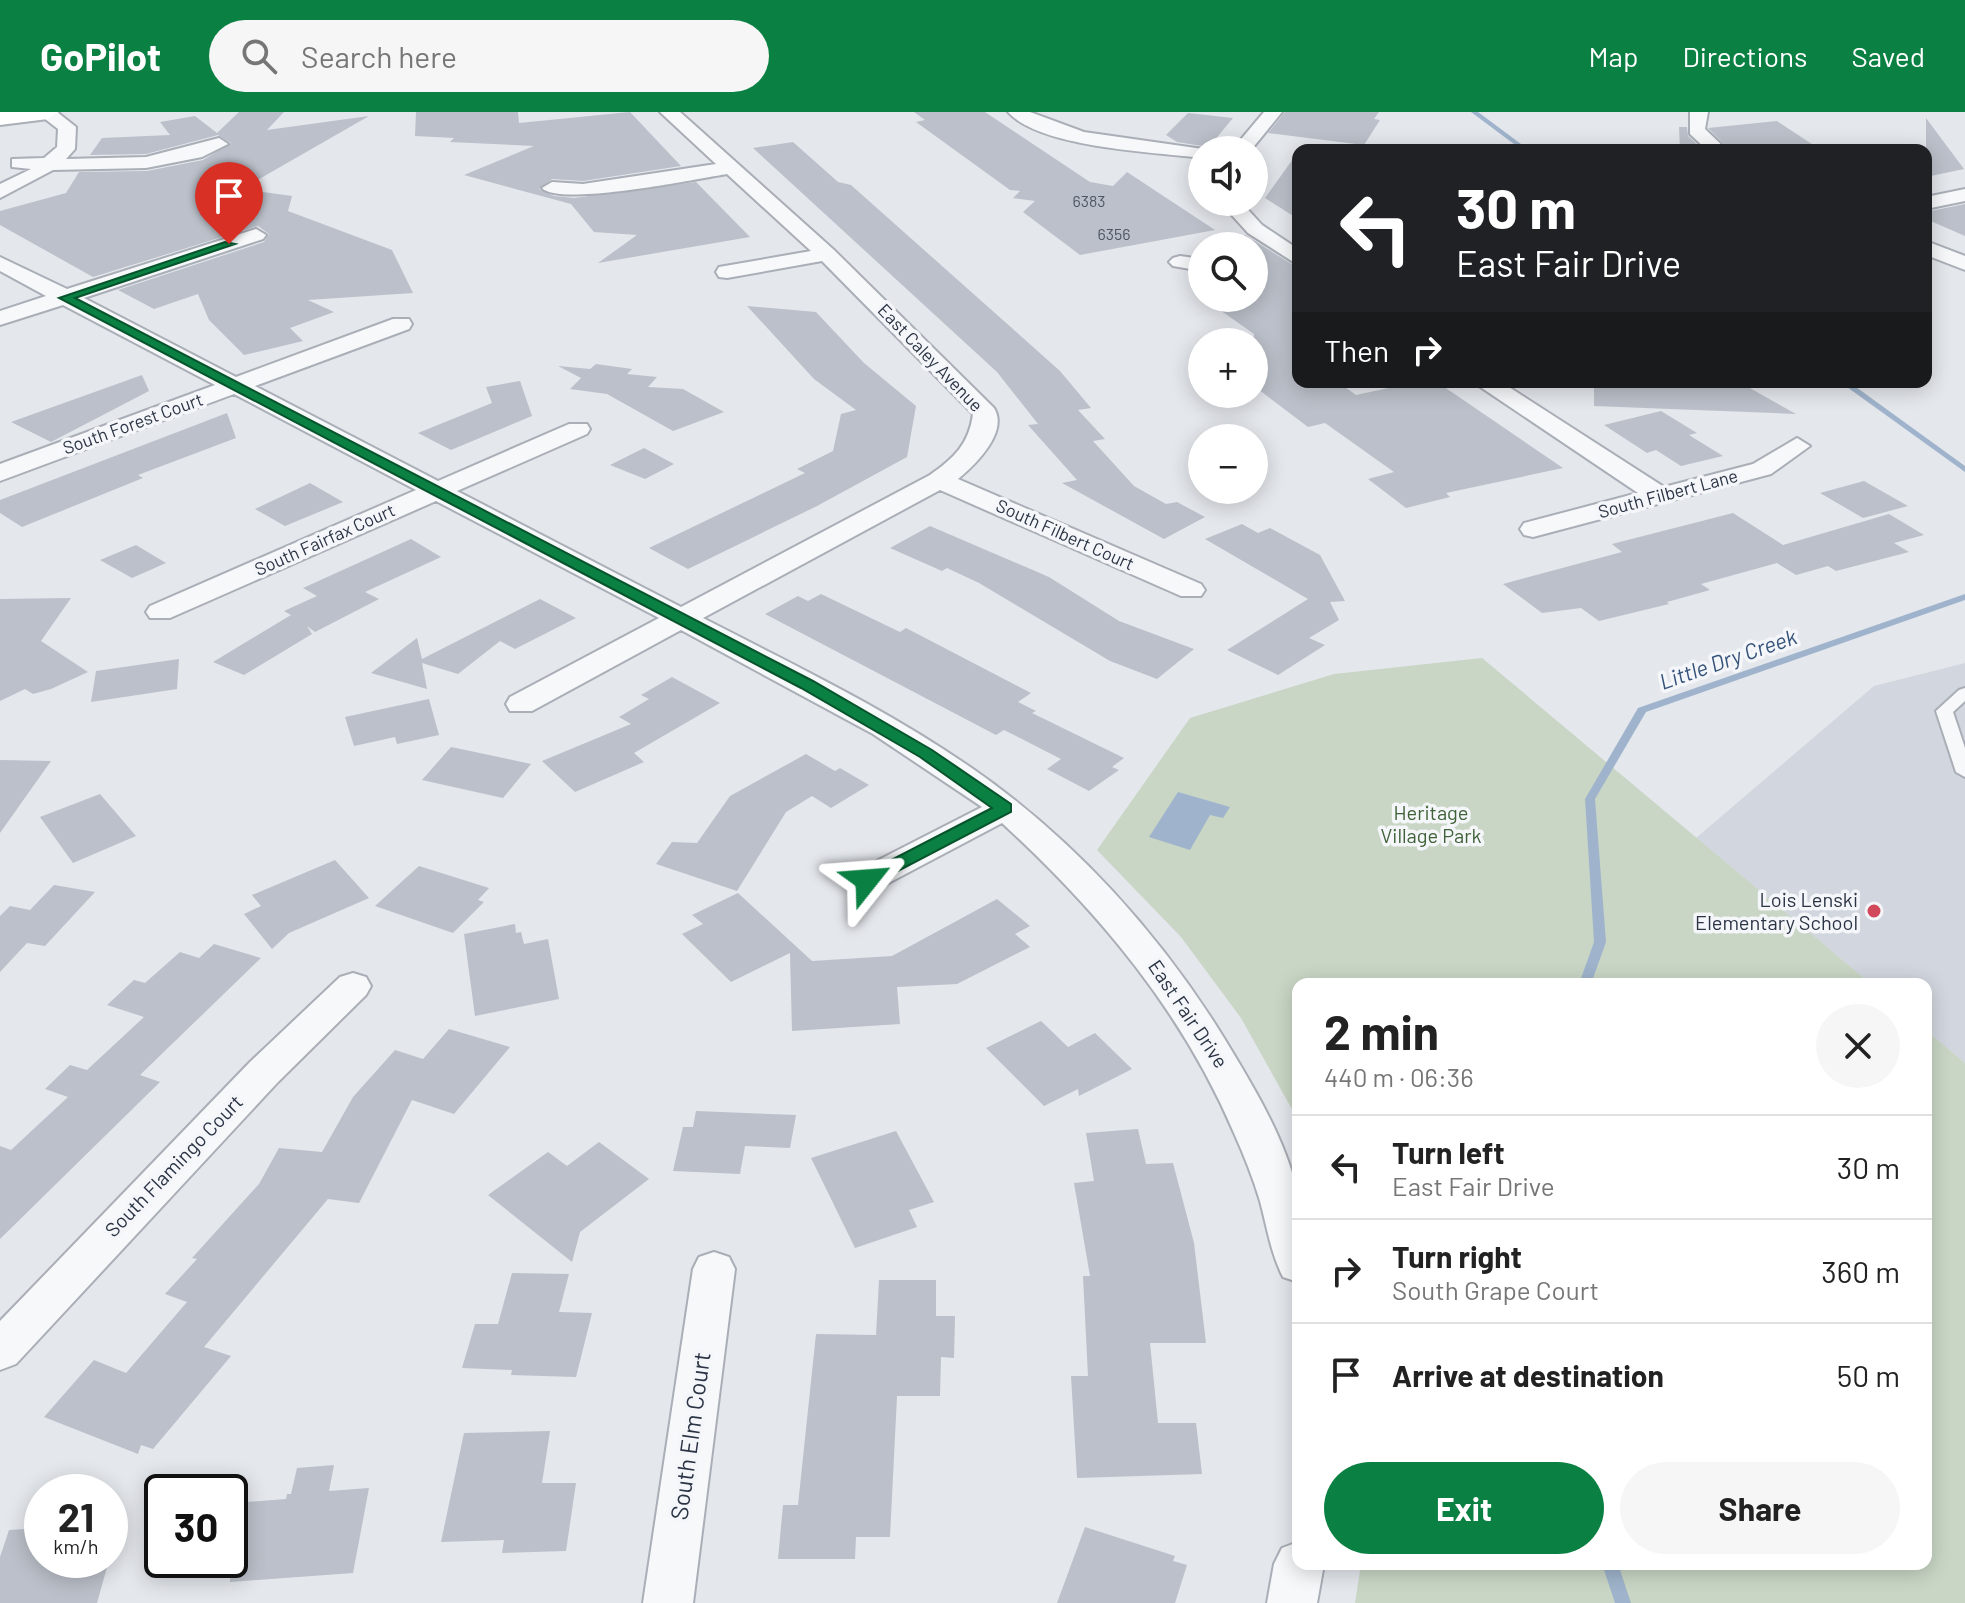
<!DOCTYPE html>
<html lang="en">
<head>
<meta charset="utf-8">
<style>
  :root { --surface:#fff; --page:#f6f6f6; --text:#222; --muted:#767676; --line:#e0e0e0; --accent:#0b8043 }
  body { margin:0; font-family:Barlow,sans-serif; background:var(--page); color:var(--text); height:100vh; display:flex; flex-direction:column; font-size:30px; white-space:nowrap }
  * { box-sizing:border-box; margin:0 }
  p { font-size:26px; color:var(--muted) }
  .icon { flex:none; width:44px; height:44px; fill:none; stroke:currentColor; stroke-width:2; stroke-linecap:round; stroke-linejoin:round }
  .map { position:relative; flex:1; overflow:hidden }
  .details { position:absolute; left:1292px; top:866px; width:640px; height:592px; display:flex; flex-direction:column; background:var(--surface); border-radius:16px; box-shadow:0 4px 20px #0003 }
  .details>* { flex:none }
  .top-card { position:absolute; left:1292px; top:32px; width:640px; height:244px; border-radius:16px; box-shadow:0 4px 20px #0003; background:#202124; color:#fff; overflow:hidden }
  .fabs { position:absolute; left:1188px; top:24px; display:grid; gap:16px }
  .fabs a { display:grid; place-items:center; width:80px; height:80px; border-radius:50%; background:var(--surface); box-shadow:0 4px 20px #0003; font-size:40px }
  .speed { position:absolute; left:24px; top:1362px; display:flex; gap:16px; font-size:40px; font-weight:700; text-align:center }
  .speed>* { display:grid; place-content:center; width:104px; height:104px; border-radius:50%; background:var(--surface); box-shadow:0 4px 20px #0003; line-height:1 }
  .speed small { font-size:20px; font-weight:400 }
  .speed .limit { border:4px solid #111; border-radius:12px; background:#fff; color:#111 }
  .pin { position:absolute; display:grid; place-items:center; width:68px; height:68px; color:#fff; margin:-82px -34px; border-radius:50% 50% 50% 0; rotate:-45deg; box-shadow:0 0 8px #0007 }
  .pin .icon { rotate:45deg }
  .me { position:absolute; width:88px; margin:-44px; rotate:62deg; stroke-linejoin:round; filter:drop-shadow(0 0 6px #0008) }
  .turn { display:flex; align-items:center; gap:28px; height:168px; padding:0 32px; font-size:36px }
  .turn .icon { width:104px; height:104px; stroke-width:2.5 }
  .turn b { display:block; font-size:56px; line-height:68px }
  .then { display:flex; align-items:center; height:76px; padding:0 32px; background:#0003; gap:16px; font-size:30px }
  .round { display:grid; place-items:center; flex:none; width:84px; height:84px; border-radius:42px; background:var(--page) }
  .headline { display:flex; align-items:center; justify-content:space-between; height:136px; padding:0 32px }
  h1 { font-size:48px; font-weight:700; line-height:60px }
  .cta { display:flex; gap:16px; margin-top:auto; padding:16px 32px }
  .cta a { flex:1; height:92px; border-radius:48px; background:var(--accent); color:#fff; font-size:32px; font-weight:700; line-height:92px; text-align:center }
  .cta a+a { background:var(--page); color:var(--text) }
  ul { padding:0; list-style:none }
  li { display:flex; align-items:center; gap:24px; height:104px; padding:0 32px; border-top:2px solid var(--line) }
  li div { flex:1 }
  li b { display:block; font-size:30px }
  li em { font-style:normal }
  header { display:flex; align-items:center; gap:48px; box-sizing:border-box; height:112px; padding:0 40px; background:var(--accent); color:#fff }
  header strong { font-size:38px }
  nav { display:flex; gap:44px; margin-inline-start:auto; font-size:28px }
  .search { width:560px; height:72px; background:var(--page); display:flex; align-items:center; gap:20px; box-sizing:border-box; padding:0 28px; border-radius:44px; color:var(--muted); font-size:30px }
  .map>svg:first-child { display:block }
</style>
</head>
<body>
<header>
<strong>GoPilot</strong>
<div class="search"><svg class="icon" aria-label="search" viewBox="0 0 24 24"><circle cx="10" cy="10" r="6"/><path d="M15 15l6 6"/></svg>Search here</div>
<nav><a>Map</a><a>Directions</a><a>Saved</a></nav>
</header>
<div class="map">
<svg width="1965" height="1491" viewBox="0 0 1965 1491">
  <rect width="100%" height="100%" fill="#e4e7ec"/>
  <!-- built -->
  <path fill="#d2d6de" d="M1965 551V951L1926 918V872H1871L1696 726 1874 574Z"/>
  <!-- green -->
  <path fill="#c9d6c5" d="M1482 546 1871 872H1298V1008L1241 906 1181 825 1097 738 1190 606 1334 562Z
    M1926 918 1965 951V1491H1355L1361 1452H1926Z"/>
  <!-- water -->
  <path fill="#9fb4cc" d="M1178 680 1230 695 1223 706 1210 703 1190 738 1149 725Z"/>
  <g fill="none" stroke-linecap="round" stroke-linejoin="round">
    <!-- stream -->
    <path fill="#9fb4cc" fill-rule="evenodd" d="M1471 0H1478L1529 38H1522Z
      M1840 270H1849L1965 354V360Z
      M1965 482V488L1646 600 1595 687 1606 830 1591 872H1579L1594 830 1585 687 1638 596Z
      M1602 1452H1618L1631 1491H1615Z"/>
  </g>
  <!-- building -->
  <path fill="#bbc0ca" d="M239 0H284L267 18 369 4 242 77 292 84 288 99 392 138 413 181 308 188 334 200 290 216 303 229 244 243 209 208 198 182 154 197 118 178 264 130 269 122 258 114 93 165 0 113V99L66 81 79 60 147 59 203 48 231 31 218 23 146 42 90 43 102 26 170 23 160 10 195 4 217 21Z
    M416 0H518L519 11 630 0 681 54 583 69 552 67 539 77 554 84 574 86 696 70 750 125 598 151 637 123 594 120 571 92 464 63 534 34 450 30 454 26 415 24Z
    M914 0H985L1090 70 1113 74 1127 60 1215 118 1080 143 1023 100 1035 89 1013 86 1020 79 1010 78 916 10 925 8Z
    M1285 0H1379L1374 7 1380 8 1364 33 1268 21Z
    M1188 1 1233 6 1209 35 1177 30 1166 23Z
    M1926 6 1964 57 1926 65Z
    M1777 9 1821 38H1730L1708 16Z
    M1679 15H1687L1688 24 1703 38H1680Z
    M793 30 838 70 851 73 1060 259 1091 296 1078 298 1105 327 1093 329 1134 374 1166 392 1177 390 1205 405 1164 427 1062 371 1077 368 1028 313 1038 312 997 260 753 36Z
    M1298 40V107L1265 86Z
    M1965 92V124L1926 107V100Z
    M1245 123 1298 156V270H1338L1356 283 1417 270H1437L1563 356 1446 381 1450 385 1406 396 1368 367 1394 360 1325 311 1308 315 1254 274V222L1203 186H1254V172L1265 170 1254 162V134H1213L1207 130Z
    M747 194 816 200 864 251 916 294 907 345 817 394 688 457 649 436 805 361 797 357 833 339 841 302 856 298 814 267Z
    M596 252 632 257 627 262 657 265 648 275 683 277 724 300 673 319 607 282 570 277 581 266 558 254 590 257Z
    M142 263 149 279 51 330 11 310Z
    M520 269 532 304 451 338 418 321 492 291 486 275Z
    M1594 270H1739L1796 302 1594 294Z
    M1661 299 1697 321 1689 323 1723 344 1681 354 1656 338 1647 341 1604 313Z
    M227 301 236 326 138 363 143 366 22 415 0 401V388Z
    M644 336 674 352 645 367 610 353Z
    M1864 369 1908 394 1863 406 1820 381Z
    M310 371 343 390 285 414 255 397Z
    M1733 401 1783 433 1889 402 1924 423 1894 431 1909 440 1836 459 1828 454 1796 463 1777 451 1701 472 1710 478 1667 490 1669 492 1599 509 1581 496 1542 501 1503 472 1622 440 1612 432Z
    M1242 412 1258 421 1270 416 1320 443 1345 489 1330 490 1339 508 1309 526 1325 533 1278 563 1227 538 1308 487 1205 427Z
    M930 414 1049 465 1119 509 1194 537 1157 567 1110 549 979 471 947 456 942 459 890 436Z
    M411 427 441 445 365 480 379 487 315 520 307 514 312 522 244 563 213 550 291 503 284 499 317 484 303 476Z
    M136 433 166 451 132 466 100 448Z
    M821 482 900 520 906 516 1031 581 1018 590 1036 599 1032 601 1124 646 1112 655 1119 658 1089 679 1047 657 1061 647 1004 618 996 623 765 502 798 484 808 489Z
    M71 486 41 529 88 560 51 577 33 582 25 577 0 589V487Z
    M540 487 576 506 515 537 500 529 458 562 422 551 427 577 371 561 417 526 422 547Z
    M179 547 177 577 91 590 96 559Z
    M672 565 720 591 634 641 644 650 575 680 542 649 631 612 619 605 649 587 641 583Z
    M429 587 439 623 397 632 395 625 354 634 345 605Z
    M451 635 475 640 531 652 503 686 422 668Z
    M806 642 835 659 840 656 869 673 831 696 812 684 786 700 737 779 656 752 672 730 697 731 730 684Z
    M0 648 51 649 0 721Z
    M100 682 136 724 73 751 40 705Z
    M335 748 369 786 289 821 272 837 244 802 261 794 252 783Z
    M419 754 489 776 478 788 484 790 453 821 375 794Z
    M54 773 95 780 45 834 27 831 0 860V804L10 794 30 798Z
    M738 781 812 849 892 844 997 787 1030 814 1015 822 1030 835 957 872 897 875 900 912 792 919 790 841 731 870 682 822 703 812 692 803Z
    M515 812 516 821 521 820 524 832 548 827 559 887 475 904 464 822Z
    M214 832 261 846 140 963 160 970 0 1127V1034L11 1038 68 985 45 977 70 953 87 958 144 905 107 893 134 868 145 871 180 840 199 846Z
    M1041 909 1068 935 1095 921 1132 957 1079 984 1078 977 1044 994 986 936Z
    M449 917 510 935 454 1002 412 988 359 1091 328 1087 204 1235 231 1244 153 1337 141 1333 138 1342 44 1305 94 1248 126 1261 187 1190 165 1182 197 1147 192 1146 259 1072 279 1036 322 1040 353 985 395 938 423 947Z
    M696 999 796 1003 790 1036 745 1034 740 1062 673 1059 683 1015H693Z
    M1138 1017 1146 1052 1173 1051 1194 1131 1206 1231H1150L1158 1311H1196L1202 1362 1077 1366 1071 1264H1088L1083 1164H1090L1074 1071 1094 1069 1086 1021Z
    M896 1019 934 1090 909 1098 917 1115 855 1136 811 1046Z
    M599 1030 649 1067 580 1120 572 1150 488 1083 548 1040 567 1054Z
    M512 1161 569 1162 559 1200 592 1201 576 1265 511 1263 512 1258 462 1256 475 1212H498Z
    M879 1168H936V1204H955L954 1246 941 1245 940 1284H897L890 1425H856L855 1447H778L783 1393H798L816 1222 876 1223Z
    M550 1319 542 1371H576L566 1439 502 1441 504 1428 441 1430 464 1321Z
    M334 1353 329 1379 369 1376 353 1461 230 1470 233 1391 286 1387 287 1382H291L297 1356Z
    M1085 1415 1175 1444 1173 1449 1187 1453 1175 1491H1057Z
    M42 1416V1448H109L97 1491H0V1445L9 1418Z"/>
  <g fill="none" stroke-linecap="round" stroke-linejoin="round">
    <defs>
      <path id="service" d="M1965 576V589L1953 600 1965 636V665L1956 660 1936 599 1959 578Z"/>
      <path id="minor" d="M36 0H57L76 15 75 37 66 47 146 45 219 26 228 32 202 45 146 56 53 58 0 86V72L31 57 12 55V47L44 46 57 35 58 17Z
        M660 0H680L834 138 994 296C1009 320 975 353 958 367L1201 472 1205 478 1201 484H1181L940 378 703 506C794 553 889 598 973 657 1074 727 1160 822 1224 926 1252 972 1285 1026 1297 1079 1304 1106 1298 1142 1298 1170L1283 1165C1271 1142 1267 1115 1260 1089 1253 1066 1244 1043 1234 1021 1182 899 1099 800 1002 711L879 776 867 779 855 776 850 768 855 760 982 695 873 622 681 518 532 599H510L506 592 510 585 659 506 436 389 170 506H150L146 500 150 494 416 378 234 282 0 369V352L215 273 63 193 0 213V199L46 184 0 159V145L67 177 256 117 266 123 263 127 84 186 236 265 393 207H409L412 212 409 217 255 274 438 369 569 312H587L590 317 587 322 457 379 681 495 930 363C954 346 969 332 973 302L822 149 727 166 719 165 716 160 719 155 811 139 727 62C696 67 560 95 542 76L552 70 583 72 716 52Z
        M1008 0H1030L1084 20 1210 38H1202V46C1155 40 1040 36 1008 0Z
        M1264 0H1282L1251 38H1232Z
        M1690 0H1708L1705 17 1727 38H1707L1690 22Z
        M1965 77V89L1926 97V85Z
        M1220 90H1241L1262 113 1298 137V153L1248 121Z
        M1926 129 1965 144V158L1926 143Z
        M1180 144 1202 147V159L1173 154 1169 150 1173 146Z
        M1473 270H1501L1664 375 1753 352 1797 326 1810 334 1771 362 1533 425 1524 423 1520 417 1524 411 1638 381Z
        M353 861 366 865 371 874 366 883 278 970 16 1252 0 1258V1209L250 950 340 865Z
        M714 1140 729 1145 735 1157 693 1491H643L693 1157 699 1145Z
        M1298 1430V1452H1324L1317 1491H1267L1274 1452 1282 1436Z"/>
      <path id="secondary" d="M0 0H59L48 7 0 13Z"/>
    </defs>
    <!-- service casing -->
    <use href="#service" stroke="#a9aeb7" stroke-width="4"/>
    <!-- minor casing -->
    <use href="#minor" stroke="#a9aeb7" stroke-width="4"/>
    <!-- secondary casing -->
    <use href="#secondary" stroke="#a9aeb7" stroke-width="4"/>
    <!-- service -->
    <use href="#service" fill="#f7f8fa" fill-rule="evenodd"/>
    <!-- minor -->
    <use href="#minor" fill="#f7f8fa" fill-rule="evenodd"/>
    <!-- secondary -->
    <use href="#secondary" fill="#fff" fill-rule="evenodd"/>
  </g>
  <!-- route -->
  <path fill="#0b8043" stroke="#07532c" stroke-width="2" d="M225 130 235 132 75 186 813 569 932 638 1011 692V700L873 772H860V764L992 696 920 645 801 576 59 186Z"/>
  <!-- markers -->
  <circle fill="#d1495b" stroke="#f4f6f9" stroke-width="3" cx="1874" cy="799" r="8"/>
  <g text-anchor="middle" stroke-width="7" stroke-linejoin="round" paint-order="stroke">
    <!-- number labels -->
    <g font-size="16" fill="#4f5766">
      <text x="1089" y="95">6383</text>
      <text x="1114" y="128">6356</text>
    </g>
    <!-- far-street labels -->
    <g font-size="18" fill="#2b3445" stroke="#f4f6f9">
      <text transform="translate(930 246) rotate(46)" y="6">East Caley Avenue</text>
      <text transform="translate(133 312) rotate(-20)" y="6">South Forest Court</text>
      <text transform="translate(1668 382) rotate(-15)" y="6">South Filbert Lane</text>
      <text transform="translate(1065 423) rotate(24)" y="6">South Filbert Court</text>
      <text transform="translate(325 428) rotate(-24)" y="6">South Fairfax Court</text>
    </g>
    <!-- park labels -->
    <g font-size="20" fill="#3f6138" stroke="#f4f6f9">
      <text x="1431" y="708">Heritage<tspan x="1431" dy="23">Village Park</tspan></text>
    </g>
    <!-- poi labels -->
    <g font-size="20" fill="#2b3445" stroke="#f4f6f9" text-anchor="end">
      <text x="1858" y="795">Lois Lenski<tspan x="1858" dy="23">Elementary School</tspan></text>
    </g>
    <!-- street labels -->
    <g font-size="20" fill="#2b3445" stroke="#f4f6f9">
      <text transform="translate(1188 902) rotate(56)" y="7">East Fair Drive</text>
      <text transform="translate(174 1054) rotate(-46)" y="7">South Flamingo Court</text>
    </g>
    <!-- water labels -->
    <g font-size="22" font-style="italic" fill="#34527a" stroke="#f4f6f9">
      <text transform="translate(1728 547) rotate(-19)" y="8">Little Dry Creek</text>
    </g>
    <!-- near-street labels -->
    <g font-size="24" fill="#2b3445" stroke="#f4f6f9">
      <text transform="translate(691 1324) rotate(-82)" y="8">South Elm Court</text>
    </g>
  </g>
</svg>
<div class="fabs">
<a><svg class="icon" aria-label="sound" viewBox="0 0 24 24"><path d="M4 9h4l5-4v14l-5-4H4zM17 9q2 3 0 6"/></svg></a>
<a><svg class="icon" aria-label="search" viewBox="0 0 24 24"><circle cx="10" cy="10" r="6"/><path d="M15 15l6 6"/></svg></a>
<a>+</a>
<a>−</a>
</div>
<div class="speed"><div>21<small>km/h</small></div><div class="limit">30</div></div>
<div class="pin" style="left:229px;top:132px;background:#d93025"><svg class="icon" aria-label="arrive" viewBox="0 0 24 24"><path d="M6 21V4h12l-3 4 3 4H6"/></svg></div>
<svg class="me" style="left:867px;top:768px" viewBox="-20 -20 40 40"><path d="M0-17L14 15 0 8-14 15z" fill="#0b8043" stroke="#fff" stroke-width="4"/></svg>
<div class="top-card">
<div class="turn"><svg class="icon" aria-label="left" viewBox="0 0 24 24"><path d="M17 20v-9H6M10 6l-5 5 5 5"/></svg><div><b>30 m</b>East Fair Drive</div></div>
<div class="then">Then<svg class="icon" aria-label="right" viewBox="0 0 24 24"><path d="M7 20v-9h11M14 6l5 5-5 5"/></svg></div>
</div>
<section class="details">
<div class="headline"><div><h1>2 min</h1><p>440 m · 06:36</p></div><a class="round"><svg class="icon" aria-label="close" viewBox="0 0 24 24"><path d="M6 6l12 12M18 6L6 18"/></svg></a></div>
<ul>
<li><svg class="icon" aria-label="left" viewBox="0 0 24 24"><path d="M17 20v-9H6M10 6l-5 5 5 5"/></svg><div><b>Turn left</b><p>East Fair Drive</p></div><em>30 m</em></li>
<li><svg class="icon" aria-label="right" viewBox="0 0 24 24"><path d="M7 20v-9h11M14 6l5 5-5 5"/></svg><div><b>Turn right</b><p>South Grape Court</p></div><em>360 m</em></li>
<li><svg class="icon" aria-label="arrive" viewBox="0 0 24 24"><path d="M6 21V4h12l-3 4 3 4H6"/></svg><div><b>Arrive at destination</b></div><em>50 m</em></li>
</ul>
<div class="cta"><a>Exit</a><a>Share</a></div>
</section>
</div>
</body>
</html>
